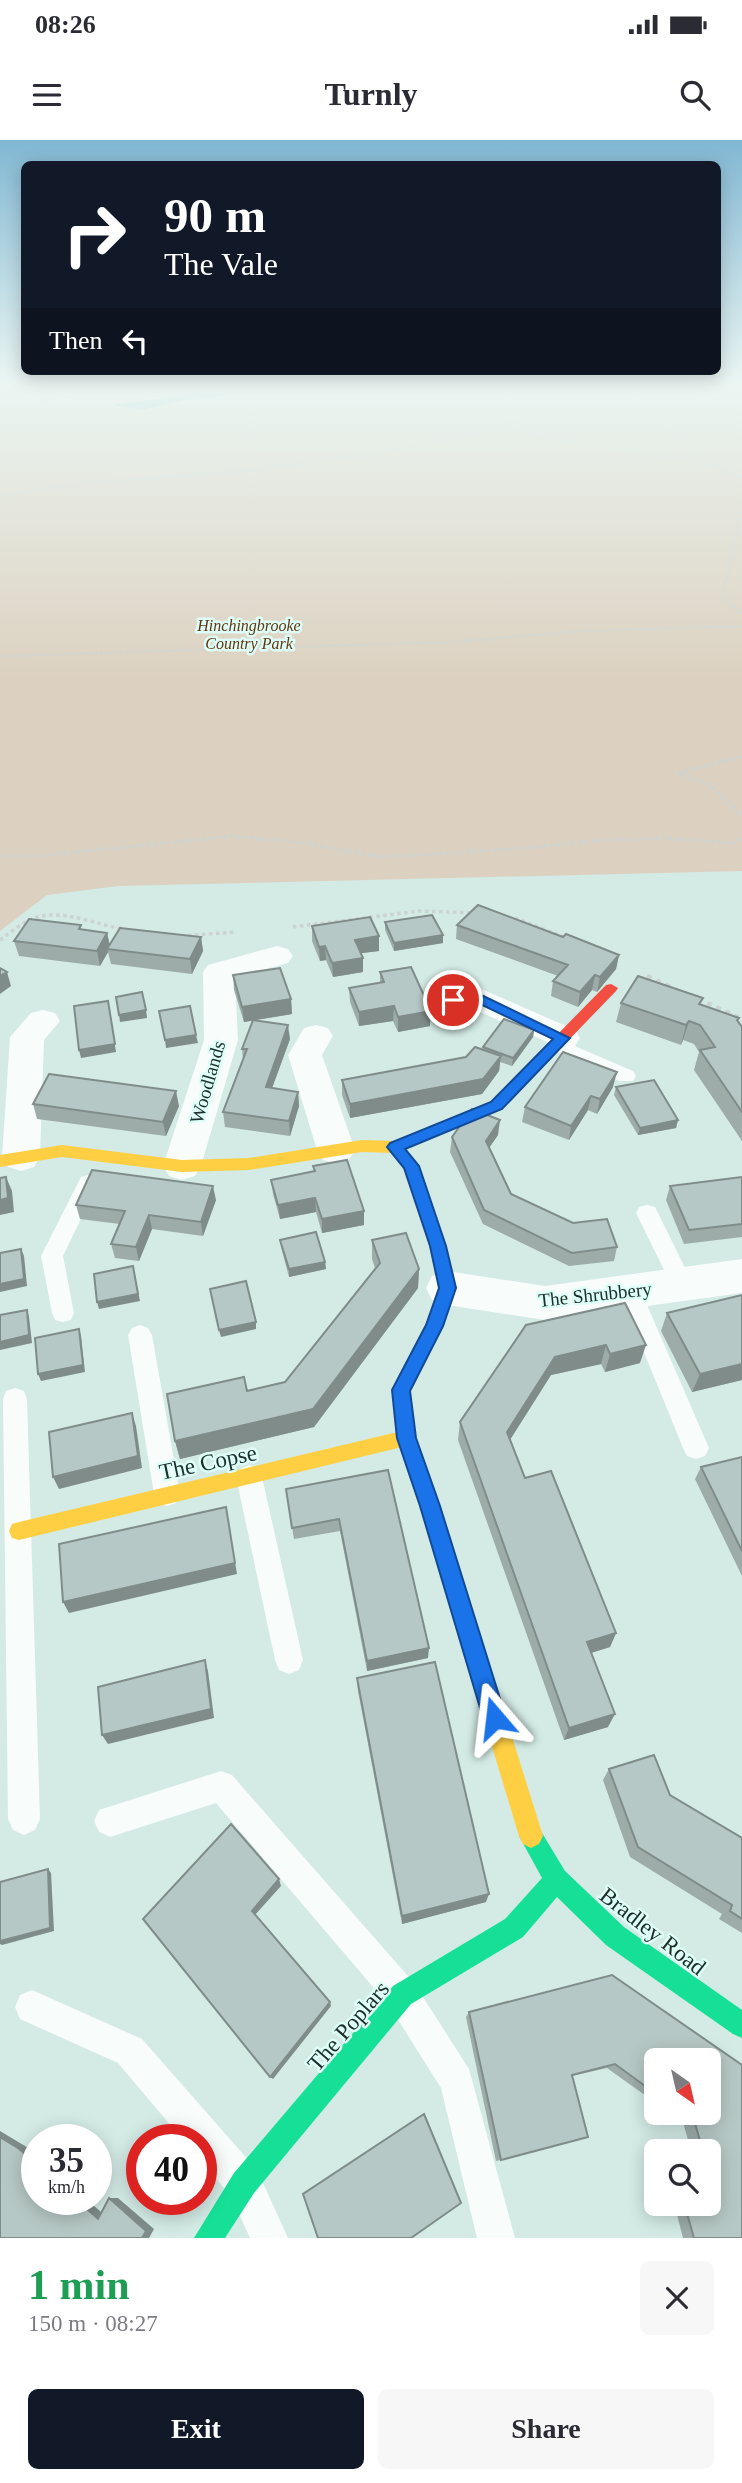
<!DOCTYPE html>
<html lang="en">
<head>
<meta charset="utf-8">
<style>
  :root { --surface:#fff; --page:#f7f7f7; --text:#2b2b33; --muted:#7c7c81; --accent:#111827 }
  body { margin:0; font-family:"Times New Roman",serif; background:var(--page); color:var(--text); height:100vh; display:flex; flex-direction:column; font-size:26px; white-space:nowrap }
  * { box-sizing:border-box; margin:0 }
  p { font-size:23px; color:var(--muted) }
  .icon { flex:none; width:38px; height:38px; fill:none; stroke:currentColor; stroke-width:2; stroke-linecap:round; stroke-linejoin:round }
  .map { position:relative; height:2098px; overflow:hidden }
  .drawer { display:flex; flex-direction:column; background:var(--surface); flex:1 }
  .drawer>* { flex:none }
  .hud { position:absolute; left:21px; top:21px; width:700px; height:214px; border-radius:10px; box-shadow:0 4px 18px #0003; background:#111827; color:#fff; overflow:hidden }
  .needle { width:46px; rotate:146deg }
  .tools { position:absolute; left:644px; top:1908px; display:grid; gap:14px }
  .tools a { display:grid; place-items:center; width:77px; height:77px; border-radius:10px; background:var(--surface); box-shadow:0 4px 18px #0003; font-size:35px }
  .speed { position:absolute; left:21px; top:1984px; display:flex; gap:14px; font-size:35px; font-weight:700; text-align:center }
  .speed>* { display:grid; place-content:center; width:91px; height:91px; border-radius:50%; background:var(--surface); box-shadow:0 4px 18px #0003; line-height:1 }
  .speed small { font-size:18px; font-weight:400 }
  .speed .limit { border:10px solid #d22; background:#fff; color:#111 }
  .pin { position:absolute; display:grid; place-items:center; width:60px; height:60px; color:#fff; margin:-30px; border:4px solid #fff; border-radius:50%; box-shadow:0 2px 7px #0007 }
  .me { position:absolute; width:77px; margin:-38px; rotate:343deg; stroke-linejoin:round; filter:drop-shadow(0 0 5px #0008) }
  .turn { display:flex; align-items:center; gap:24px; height:147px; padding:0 28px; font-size:32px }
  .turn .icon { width:91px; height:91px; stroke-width:2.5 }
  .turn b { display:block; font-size:49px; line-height:60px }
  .then { display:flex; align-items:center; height:66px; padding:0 28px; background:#0003; gap:14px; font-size:26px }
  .round { display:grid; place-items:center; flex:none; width:74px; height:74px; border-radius:10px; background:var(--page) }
  .summary { display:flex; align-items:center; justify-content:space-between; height:119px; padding:0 28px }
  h1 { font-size:42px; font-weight:700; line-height:52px; color:#1e9e55 }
  .button { display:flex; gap:14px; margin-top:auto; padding:14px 28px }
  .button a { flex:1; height:80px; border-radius:10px; background:var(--accent); color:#fff; font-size:28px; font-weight:700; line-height:80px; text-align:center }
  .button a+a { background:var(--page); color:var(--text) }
  .status { display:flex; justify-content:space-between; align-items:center; height:49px; padding:0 35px; background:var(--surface); direction:ltr }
  .status svg { height:19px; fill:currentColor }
  header { display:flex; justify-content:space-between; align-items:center; height:91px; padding:0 28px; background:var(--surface); font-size:32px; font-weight:700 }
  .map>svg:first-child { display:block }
</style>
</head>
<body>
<div class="status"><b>08:26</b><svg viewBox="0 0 49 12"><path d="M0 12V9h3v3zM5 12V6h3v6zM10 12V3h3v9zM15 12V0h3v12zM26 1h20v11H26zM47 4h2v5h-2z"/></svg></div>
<header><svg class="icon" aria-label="menu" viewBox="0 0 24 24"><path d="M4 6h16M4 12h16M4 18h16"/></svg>Turnly<svg class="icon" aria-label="search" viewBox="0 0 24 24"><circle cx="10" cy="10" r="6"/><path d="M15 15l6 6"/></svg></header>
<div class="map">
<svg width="742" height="2098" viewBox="0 0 742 2098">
  <rect width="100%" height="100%" fill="#d3eae5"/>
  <!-- green -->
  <path fill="#dcd1c0" d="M0 245H742V731L118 746 47 755 0 791Z"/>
  <!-- water -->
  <path fill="#87bcb2" d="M200 253H221L226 256 185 260 142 270 112 265Z"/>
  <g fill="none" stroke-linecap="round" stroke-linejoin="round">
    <!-- path-far3 -->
    <path stroke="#ccd3d1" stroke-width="2" stroke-dasharray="2.5 2.5" stroke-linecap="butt" d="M6 245 12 253 3 268 147 245
      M623 245 704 322 742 337
      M8 247 70 257
      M250 251 261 248
      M508 282 547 298 704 322
      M0 356 84 343 246 331 432 304 508 282 517 273 516 257 521 245
      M736 394 742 370"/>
    <!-- path-far2 -->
    <path stroke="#ccd3d1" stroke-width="2.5" stroke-dasharray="2.5 2.5" stroke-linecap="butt" d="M737 393 722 456 742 474
      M0 516 452 502 583 491 742 486"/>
    <!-- path-far1 -->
    <path stroke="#ccd3d1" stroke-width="3.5" stroke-dasharray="3.5 3.5" stroke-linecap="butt" d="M742 617 677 633 711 645 742 676
      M0 716H38L233 696 305 703 382 717 515 709 602 700 664 698 732 703 742 698
      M508 778 518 779 566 798
      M293 787 419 771 475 773
      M181 796 235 792
      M0 800C10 793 20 784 32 779 60 767 96 785 124 789"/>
    <!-- path -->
    <path stroke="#ccd3d1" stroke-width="4.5" stroke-dasharray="5 5" stroke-linecap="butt" d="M647 836 677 850
      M698 859 742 879"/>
    <!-- lane -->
    <path fill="#f8fcfb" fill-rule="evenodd" d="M556 898 633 931 636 936 633 941H619L549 908 547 904 549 900Z
      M88 1035 95 1037 98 1043 63 1116 74 1173 71 1180 63 1182 55 1180 52 1173 41 1116 81 1037Z
      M647 1065 655 1067 658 1073 693 1144 690 1150 682 1153 674 1150 671 1144 636 1073 639 1067Z
      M630 1142 638 1144 641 1151 709 1308 705 1316 696 1319 687 1316 683 1308 619 1151 622 1144Z
      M140 1185 148 1188 152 1195 180 1354 176 1363 167 1366 158 1363 154 1354 128 1195 132 1188Z
      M15 1248 24 1251 27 1259 40 1679 35 1690 24 1695 13 1690 8 1679 3 1259 6 1251Z
      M249 1325 258 1329 262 1337 303 1520 299 1530 289 1534 279 1530 275 1520 236 1337 240 1329Z
      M221 1631 232 1635 414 1843 469 1929 515 2098H477L441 1948 390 1867 216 1663 110 1697 99 1692 94 1681 99 1670Z
      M32 1850 142 1899 257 2030 288 2098H250L231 2056 201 2021V2000H183L118 1923 20 1879 15 1867 20 1855Z"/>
    <!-- street -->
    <path fill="#f8fcfb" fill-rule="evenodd" d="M277 806 288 809 293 816 288 823 235 838 238 900 201 1026 195 1036 182 1040 169 1036 163 1026 204 900 203 832 208 825Z
      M475 846 575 890 580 898 575 906 563 909 471 868 453 871 441 868 437 860 441 852Z
      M43 870 55 873 60 881 44 900 40 1017 34 1027 21 1031 8 1027 2 1017 10 897 31 873Z
      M316 885 328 888 333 896 322 915 355 1010 349 1020 336 1024 323 1020 317 1010 288 915 304 888Z
      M742 1119V1153L545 1180 447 1165 432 1160 426 1148 432 1136 447 1131 545 1146Z"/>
    <!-- fast -->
    <path fill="#16e098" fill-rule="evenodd" d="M395 1001 400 1003 419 1026 446 1106 455 1148 444 1186 410 1250 415 1298 435 1351 432 1357 425 1360 418 1357 397 1298 392 1250 427 1185 439 1148 430 1106 404 1028 387 1007Z
      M531 1684 539 1688 565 1731 624 1787 742 1870V1898L733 1894 606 1805 557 1757 523 1797 411 1864 254 2053 225 2098H194L234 2033 393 1846 505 1779 542 1738 519 1696 523 1688Z"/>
    <!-- slow -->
    <path fill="#ffcf43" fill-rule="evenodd" d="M446 981 451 982 453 986 451 990 395 1013 362 1012 249 1030 182 1032 62 1017 0 1027V1015L62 1005 182 1020 249 1018 362 1000 394 1001Z
      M406 1290 413 1292 415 1298 413 1304 406 1306 19 1400 12 1398 9 1391 12 1384 19 1382Z
      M425 1342 432 1345 435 1351 543 1696 539 1704 531 1708 523 1704 519 1696 415 1351 418 1345Z"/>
    <!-- jam -->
    <path fill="#f24e42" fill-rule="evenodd" d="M611 844 618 848 616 851 502 969 451 990H441L439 986 441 982 492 961 606 845Z"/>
  </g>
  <!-- wall -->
  <path fill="#9daca9" d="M385 782 443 795V803L394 811 385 790Z
    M457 785 563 797 619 815 616 829 597 852 592 850 578 867 551 856 553 841 558 836 456 799Z
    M312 786 379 796V811L361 813 363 832 333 837 326 820 320 821 312 801Z
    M107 793 110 805 201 797 203 811 192 834 111 824 108 812 100 826 19 816 14 801Z
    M380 832 430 886 398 892 393 881 359 886 350 862 349 848 380 843Z
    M233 835 291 859 292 874 244 882 234 850Z
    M621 863 701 865 739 878 738 881 742 887V1001L694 930 699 912 694 904 683 900 681 905 616 882Z
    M534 890 533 897 512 926 500 922 499 931 482 954 350 978 342 955V940L466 917 482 909 483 907Z
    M290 899 272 948 298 952 299 966 290 996 225 987 223 972 243 919 242 909Z
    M613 947 597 974 588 970 569 1000 522 982 525 967Z
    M616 947 678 980 676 988 638 995 614 955Z
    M33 964 179 966 166 996 37 979Z
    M498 995 489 1008 511 1054 617 1107 614 1121 569 1126 483 1084 450 1012 452 997Z
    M313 1026 364 1071V1085L322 1093 316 1072 280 1079 273 1054 271 1040 314 1031Z
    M742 1037V1097L684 1104 666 1060 670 1046Z
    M216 1060 203 1096 152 1089 139 1121 115 1118 111 1104 120 1084 80 1079 76 1065Z
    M280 1100 325 1122 326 1129 289 1137 281 1107Z
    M372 1100 419 1129 418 1148 314 1287 180 1319 175 1301 247 1251 285 1242 375 1128 372 1119Z
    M742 1155V1240L692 1252 661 1191 667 1173Z
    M625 1163 640 1223 605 1232 601 1224 551 1235 510 1300 525 1338 616 1493 610 1507 591 1513 608 1587 564 1600 458 1300 460 1282Z
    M742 1317V1436L695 1339 701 1327Z
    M388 1330 428 1518 367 1531 340 1391 294 1399 286 1349Z
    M357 1538 486 1762 402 1784 358 1551Z
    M609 1629 670 1655 742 1698V1793L719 1779 722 1774 630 1717 603 1640Z
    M469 1872 742 1925V2098H683L674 2063H709V2011H691L683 1982 669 1972H709L656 1920V1963L607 1928 572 1936 501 2020 496 2021 466 1877Z"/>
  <!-- shaded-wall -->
  <path fill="#7f8c8a" d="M107 793 110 807 107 809 108 812 100 826 97 811Z
    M443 795V803L394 811V803Z
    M379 796V811L355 814V800Z
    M201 797 203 811 192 834 190 819Z
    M325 806 326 820 320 821 319 807Z
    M619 815 616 829 597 852 600 837Z
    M363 818V832L333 837 332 823Z
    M7 832 11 846 0 854V836Z
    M595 835 592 850 578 867 580 852Z
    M291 859 292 874 244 882 242 867Z
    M108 861 116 912 81 918 79 910Z
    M394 866 393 881 359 886V872Z
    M146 870 147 878 120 882 119 875Z
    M431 871 430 886 398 892V877Z
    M689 881 683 900 681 905 686 885Z
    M288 885 290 899 267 962 266 947Z
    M534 890 533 897 512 926 513 918Z
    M196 895 198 903 166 908 165 900Z
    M501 916 499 931 482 954 350 978V964Z
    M617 932 613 947 597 974 600 959Z
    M176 951 179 966 166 996 163 982Z
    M298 952 299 966 290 996 289 981Z
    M591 956 588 970 569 1000 571 986Z
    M500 980 498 995 484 1015 486 1001Z
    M678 980 676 988 638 995 640 988Z
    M6 1037 12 1051 14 1072 0 1075V1060Z
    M213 1046 216 1060 203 1096 201 1082Z
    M315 1058 316 1072 280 1079 278 1065Z
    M364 1071V1085L322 1093V1079Z
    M149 1075 152 1089 139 1121 136 1107Z
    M21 1109 24 1116 27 1146 0 1152V1144Z
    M325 1122 326 1129 289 1137V1129Z
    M133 1126 140 1161 99 1169 97 1162Z
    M419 1129 418 1148 314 1287 180 1319 175 1301 313 1269Z
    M27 1170 29 1177 32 1203 0 1210V1202Z
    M256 1182V1189L221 1197 219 1190Z
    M79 1189 81 1196 85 1232 41 1241 38 1234Z
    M606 1205 601 1224 551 1235 504 1309 507 1292 555 1217Z
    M646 1205 640 1223 605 1232 610 1214Z
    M742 1224V1240L692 1252 700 1234Z
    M132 1273 136 1286 142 1328 59 1349 53 1337Z
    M226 1367 237 1434 69 1473 63 1462Z
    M616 1493 610 1507 581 1516 587 1502Z
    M429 1508 428 1518 367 1531V1521Z
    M205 1520 208 1531 214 1578 108 1604 102 1595Z
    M615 1574 608 1587 564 1600 569 1588Z
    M48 1729 51 1733 54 1791 2 1805 0 1804V1801Z
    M279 1739 281 1746 254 1776 252 1771Z
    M489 1754 486 1762 402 1784V1776Z
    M330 1862 331 1866 273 1939 270 1937Z
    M0 1991 30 2009 37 2015V2024L0 1997Z
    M109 2058H118L154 2089 149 2098H142Z
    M77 2060H87L107 2077 98 2079Z"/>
  <!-- building -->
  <path fill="#b6c8c5" stroke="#7f8c8a" stroke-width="2" d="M478 765 563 797 566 794 619 815 600 837 595 835 580 852 553 841 568 825 457 785Z
    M432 775 443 795 394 803 385 782Z
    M370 777 379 796 355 800 363 818 332 823 325 806 319 807 312 786Z
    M29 779 81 785 79 789 107 793 97 811 14 801Z
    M120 788 201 797 190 819 107 809Z
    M411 827 431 871 398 877 394 866 359 872 349 848 384 842 380 832Z
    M0 828 7 832 0 836Z
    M280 828 291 859 242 867 233 835Z
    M638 836 703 858 699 864 739 878 737 880 742 887V972L700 910 715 907 700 885 689 881 686 885 621 863Z
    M142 852 146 870 119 875 116 857Z
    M108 861 115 904 79 910 74 866Z
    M190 866 196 895 165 900 159 871Z
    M504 879 534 890 513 918 483 907Z
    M253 880 288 885 266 947 298 952 289 981 223 972 247 909H242Z
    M475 907 501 916 483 939 350 964 342 940 466 917Z
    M563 912 617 932 600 959 591 956 571 986 525 967Z
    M49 934 176 951 163 982 33 964Z
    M654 940 678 980 640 988 616 947Z
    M472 969 500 980 486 1001 511 1054 573 1083 607 1079 617 1107 572 1113 484 1070 452 997Z
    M347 1020 364 1071 322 1079 315 1058 278 1065 271 1040 315 1031 313 1026Z
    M92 1030 213 1046 201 1082 149 1075 136 1107 111 1104 125 1071 76 1065Z
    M6 1037 8 1058 0 1060V1038Z
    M742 1037V1084L689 1090 670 1046Z
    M316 1092 325 1122 289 1129 280 1100Z
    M406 1093 419 1129 313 1269 175 1301 167 1254 244 1237 247 1251 285 1242 380 1123 372 1100Z
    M21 1109 24 1139 0 1144V1113Z
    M133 1126 138 1154 97 1162 94 1134Z
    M246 1141 256 1182 219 1190 210 1149Z
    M742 1155V1224L700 1234 667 1173Z
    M625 1163 646 1205 610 1214 606 1205 555 1217 507 1292 525 1338 551 1331 616 1493 587 1502 615 1574 569 1588 460 1282 526 1185Z
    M27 1170 29 1195 0 1202V1175Z
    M79 1189 83 1225 38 1234 35 1198Z
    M132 1273 138 1316 53 1337 49 1292Z
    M742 1317V1411L701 1327Z
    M388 1330 429 1508 367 1521 339 1379 292 1388 286 1349Z
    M226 1367 235 1423 63 1462 59 1404Z
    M205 1520 211 1569 102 1595 98 1547Z
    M435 1522 489 1754 402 1776 357 1538Z
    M654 1615 670 1655 742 1698V1779L730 1771 732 1765 638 1707 609 1629Z
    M231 1684 279 1739 252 1771 330 1862 270 1937 143 1779Z
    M48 1729 50 1788 0 1801V1742Z
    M612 1835 742 1925V2098H694L684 2063H709V2045L712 2043 709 2031V2011H703L694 1980 682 1972H709V1920H656V1954L615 1924 572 1935 588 1997 501 2020 469 1872Z
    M424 1974 461 2063 411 2098H318L303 2054Z
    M0 1997 18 2008 37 2024V2060H77L98 2079 109 2058 146 2091 142 2098H0Z"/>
  <!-- sky -->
  <linearGradient id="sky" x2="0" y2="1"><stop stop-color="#81b7d2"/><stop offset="0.45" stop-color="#ebf6f3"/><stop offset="1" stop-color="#ebf6f3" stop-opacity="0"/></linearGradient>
  <rect width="742" height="539" fill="url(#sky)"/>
  <!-- route -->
  <path fill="#1a73e8" stroke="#114b97" stroke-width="2" d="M475 852 570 898 502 969 405 1009 419 1026 446 1106 456 1148 443 1186 410 1251 416 1298 440 1366 506 1578 502 1586 495 1590 487 1586 483 1578 420 1366 397 1298 392 1250 426 1185 439 1148 430 1106 404 1028 387 1007 390 1003 491 962 553 899 474 861 453 864 447 860 453 855Z"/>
  <g text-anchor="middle" stroke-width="5" stroke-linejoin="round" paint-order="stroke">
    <!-- far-park labels -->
    <g font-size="16" font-style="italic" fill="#633612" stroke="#ddfff7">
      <text x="249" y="491">Hinchingbrooke<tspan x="249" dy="18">Country Park</tspan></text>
    </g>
    <!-- street labels -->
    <g font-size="19" fill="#1d2e2b" stroke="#ddfff7">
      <text transform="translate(207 942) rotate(-74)" y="7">Woodlands</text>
      <text transform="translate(595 1154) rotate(-6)" y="7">The Shrubbery</text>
    </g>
    <!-- near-street labels -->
    <g font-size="23" fill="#1d2e2b" stroke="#ddfff7">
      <text transform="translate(208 1322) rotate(-12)" y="8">The Copse</text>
      <text transform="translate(653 1791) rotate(38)" y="8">Bradley Road</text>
      <text transform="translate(348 1886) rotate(-49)" y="8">The Poplars</text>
    </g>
  </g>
</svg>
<div class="tools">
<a><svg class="needle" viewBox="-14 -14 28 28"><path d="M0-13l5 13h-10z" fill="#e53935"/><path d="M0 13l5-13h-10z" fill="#7c7c81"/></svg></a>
<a><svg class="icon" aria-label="search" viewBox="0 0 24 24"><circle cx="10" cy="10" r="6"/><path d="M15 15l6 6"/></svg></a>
</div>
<div class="speed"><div>35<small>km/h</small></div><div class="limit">40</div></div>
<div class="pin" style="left:453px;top:860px;background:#d93025"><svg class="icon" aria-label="arrive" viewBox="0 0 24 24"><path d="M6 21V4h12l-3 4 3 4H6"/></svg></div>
<svg class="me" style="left:495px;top:1578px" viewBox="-20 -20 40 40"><path d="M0-17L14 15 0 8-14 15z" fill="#1a73e8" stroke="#fff" stroke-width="4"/></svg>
<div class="hud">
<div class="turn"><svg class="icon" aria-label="right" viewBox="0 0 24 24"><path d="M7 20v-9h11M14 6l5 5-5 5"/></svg><div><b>90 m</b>The Vale</div></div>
<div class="then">Then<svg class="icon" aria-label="left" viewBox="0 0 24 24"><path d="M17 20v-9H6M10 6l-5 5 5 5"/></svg></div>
</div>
</div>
<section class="drawer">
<div class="summary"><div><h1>1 min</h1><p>150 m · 08:27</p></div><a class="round"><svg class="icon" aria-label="close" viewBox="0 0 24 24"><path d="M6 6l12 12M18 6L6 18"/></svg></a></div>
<div class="button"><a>Exit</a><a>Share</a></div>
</section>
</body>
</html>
